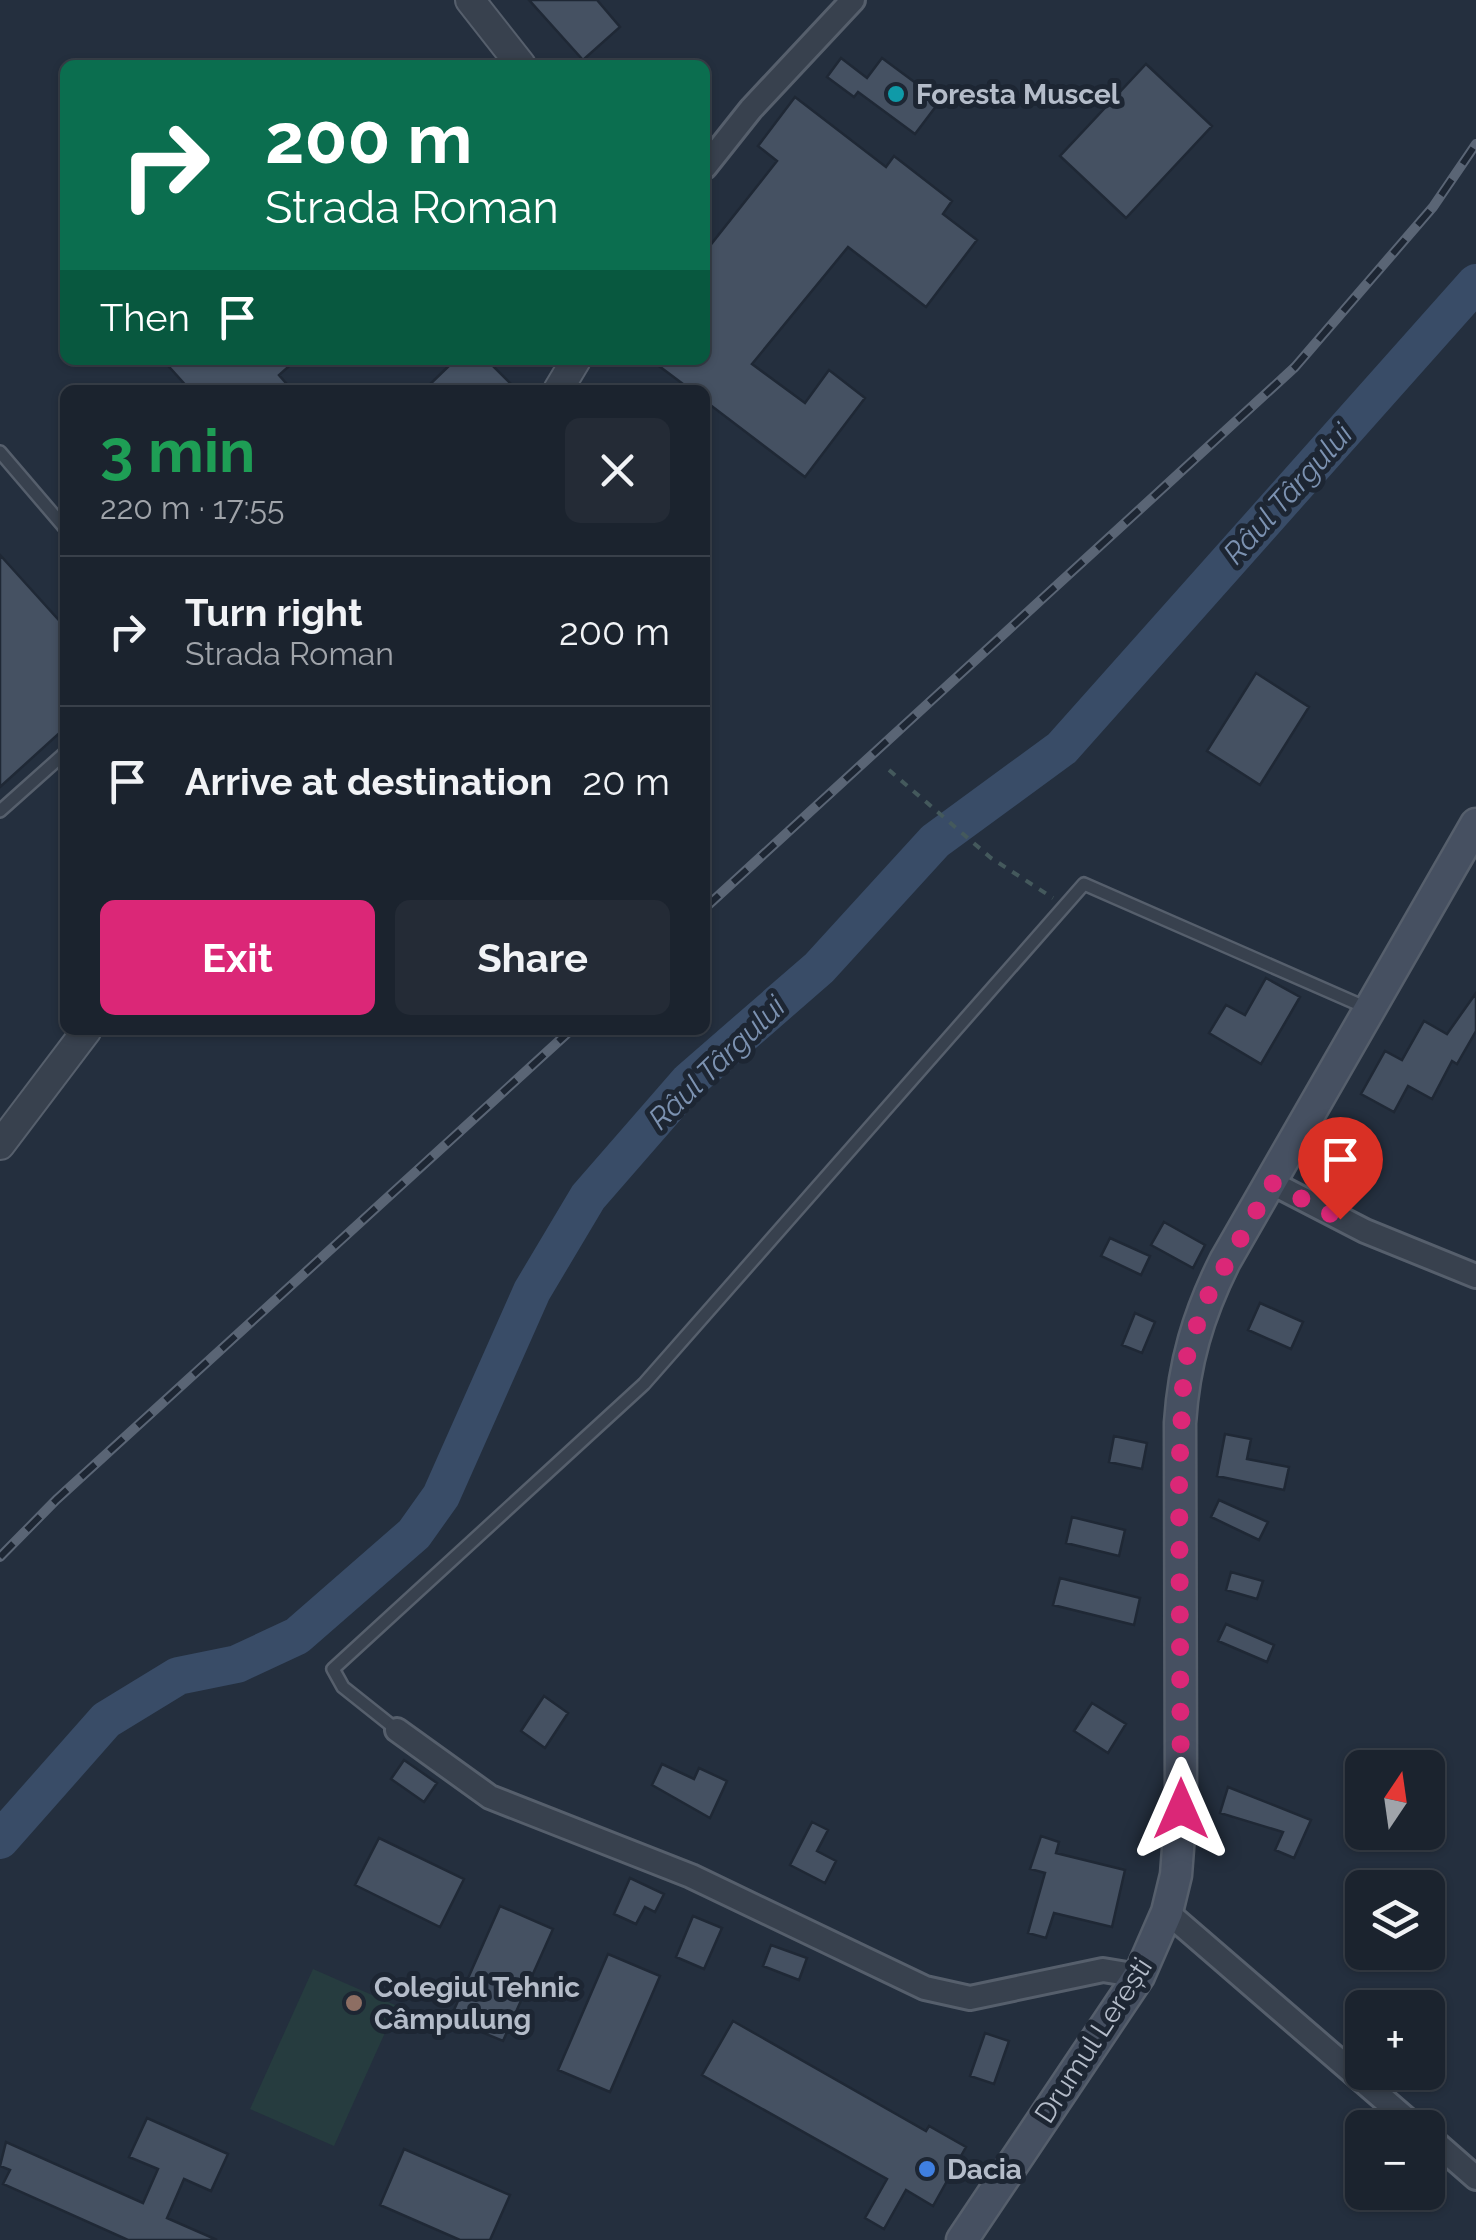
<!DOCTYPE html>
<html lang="en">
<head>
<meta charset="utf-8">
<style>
  :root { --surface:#1b232e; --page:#242b36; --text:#f1f3f6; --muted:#a0a4aa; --line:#39404a; --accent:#db2777 }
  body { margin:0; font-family:Raleway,sans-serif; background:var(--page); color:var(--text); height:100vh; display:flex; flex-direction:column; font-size:38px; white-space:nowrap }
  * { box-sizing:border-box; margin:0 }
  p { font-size:32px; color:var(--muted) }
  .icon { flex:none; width:55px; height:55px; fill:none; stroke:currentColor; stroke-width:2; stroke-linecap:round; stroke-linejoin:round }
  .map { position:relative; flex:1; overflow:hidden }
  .panel { position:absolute; left:60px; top:385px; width:650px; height:650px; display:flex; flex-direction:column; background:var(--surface); border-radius:15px; box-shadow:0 2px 8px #0004,0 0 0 2px var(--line) }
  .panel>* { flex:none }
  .hud { position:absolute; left:60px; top:60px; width:650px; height:305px; border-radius:15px; box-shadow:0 2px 8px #0004,0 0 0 2px var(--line); background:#0b6e4f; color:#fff; overflow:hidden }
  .needle { width:65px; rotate:13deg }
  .fabs { position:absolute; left:1345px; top:1750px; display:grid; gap:20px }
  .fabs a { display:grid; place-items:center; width:100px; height:100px; border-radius:15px; background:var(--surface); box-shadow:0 2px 8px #0004,0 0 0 2px var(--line); font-size:50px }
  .pin { position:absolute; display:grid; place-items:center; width:85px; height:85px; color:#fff; margin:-102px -42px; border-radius:50% 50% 50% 0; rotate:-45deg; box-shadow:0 0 10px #0007 }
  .pin .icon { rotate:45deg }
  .me { position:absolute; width:110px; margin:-55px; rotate:0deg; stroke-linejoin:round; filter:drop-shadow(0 0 8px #0008) }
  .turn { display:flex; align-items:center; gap:35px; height:210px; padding:0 40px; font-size:45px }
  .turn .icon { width:130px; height:130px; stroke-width:2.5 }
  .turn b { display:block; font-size:70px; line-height:85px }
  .then { display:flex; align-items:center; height:95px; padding:0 40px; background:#0003; gap:20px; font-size:38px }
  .round { display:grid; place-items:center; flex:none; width:105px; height:105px; border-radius:15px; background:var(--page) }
  .head { display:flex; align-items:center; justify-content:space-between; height:170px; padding:0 40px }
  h1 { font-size:60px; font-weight:700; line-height:75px; color:#1e9e55 }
  .action { display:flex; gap:20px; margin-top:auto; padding:20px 40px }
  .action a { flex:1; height:115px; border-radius:15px; background:var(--accent); color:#fff; font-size:40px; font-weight:700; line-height:115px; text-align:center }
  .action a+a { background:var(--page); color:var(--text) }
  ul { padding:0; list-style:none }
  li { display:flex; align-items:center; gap:30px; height:150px; padding:0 40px; border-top:2px solid var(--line) }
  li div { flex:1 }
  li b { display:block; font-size:38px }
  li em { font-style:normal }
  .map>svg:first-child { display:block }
</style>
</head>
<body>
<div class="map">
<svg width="1476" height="2240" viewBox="0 0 1476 2240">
  <rect width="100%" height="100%" fill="#242f3e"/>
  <!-- green -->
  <path fill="#263c3f" d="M313 1969 397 2006 334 2146 250 2109Z"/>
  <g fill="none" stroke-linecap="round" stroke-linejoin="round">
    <!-- river -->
    <path stroke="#394c67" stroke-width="38" d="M0 1840 106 1720 178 1676 237 1664 297 1636 414 1534 441 1496 532 1291 588 1197 689 1081 819 968 935 841 1062 748 1476 283"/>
  </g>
  <!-- building -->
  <path fill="#455162" stroke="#1f2835" stroke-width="2.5" d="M529 0H597L620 27 583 60Z
    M841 58 867 78 882 58 940 101 915 134 858 92 854 97 827 77Z
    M1146 64 1212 126 1126 218 1060 156Z
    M795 97 886 167 894 156 952 201 943 214 977 240 926 307 848 247 752 364 805 403 829 370 865 398 805 477 705 401V390H691L651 360H705V252L777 161 758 146Z
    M163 360H296L279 375 292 390H190Z
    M455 360H487L517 390H424Z
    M0 555 65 627V728L0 787Z
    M1256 673 1309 707 1260 785 1207 751Z
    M1266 978 1300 997 1261 1064 1209 1033 1226 1005 1245 1015Z
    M1476 993V1031L1457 1064 1452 1061 1432 1099 1408 1086 1394 1112 1361 1094 1385 1051 1402 1060 1424 1021 1447 1034Z
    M1164 1222 1205 1245 1193 1268 1151 1245Z
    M1110 1238 1150 1256 1141 1275 1101 1256Z
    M1260 1303 1303 1322 1291 1349 1248 1330Z
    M1135 1313 1155 1322 1142 1353 1122 1345Z
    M1225 1434 1251 1439 1247 1459 1289 1467 1284 1490 1217 1476Z
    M1114 1436 1147 1443 1142 1469 1109 1462Z
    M1219 1500 1268 1522 1259 1540 1211 1517Z
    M1072 1517 1125 1530 1119 1556 1066 1543Z
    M1231 1572 1263 1581 1257 1599 1226 1590Z
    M1060 1578 1140 1598 1134 1625 1053 1605Z
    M1226 1624 1274 1645 1267 1662 1218 1641Z
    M544 1696 568 1713 545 1748 521 1731Z
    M1092 1703 1126 1724 1108 1753 1074 1731Z
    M404 1760 437 1783 424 1802 391 1779Z
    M662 1764 694 1779 699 1768 727 1781 710 1818 652 1785Z
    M1228 1787 1311 1820 1294 1858 1275 1850 1283 1832 1220 1813Z
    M812 1822 828 1830 817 1851 836 1861 825 1883 790 1865Z
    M1041 1836 1059 1842 1056 1853 1125 1870 1112 1927 1054 1913 1046 1938 1028 1933 1045 1873 1030 1869Z
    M379 1838 464 1879 440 1927 355 1885Z
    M630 1878 664 1894 655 1912 645 1907 636 1924 614 1914Z
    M500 1906 553 1929 503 2041 450 2019Z
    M693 1916 722 1928 704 1969 676 1957Z
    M771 1945 807 1958 799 1980 763 1966Z
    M608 1954 660 1976 610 2092 558 2070Z
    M733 2021 926 2131 929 2126 966 2147 933 2206 906 2190 884 2229 865 2218 887 2179 702 2075Z
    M985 2033 1009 2041 994 2084 970 2076Z
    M147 2118 228 2154 211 2191 184 2179 167 2218 217 2240H128L3 2184 10 2170 0 2166 6 2142 143 2203 158 2169 129 2157Z
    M404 2149 510 2195 490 2240H460L380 2205Z"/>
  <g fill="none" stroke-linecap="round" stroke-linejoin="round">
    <defs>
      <path id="service" d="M0 452 65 528
        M0 811 65 753
        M397 1730 343 1687 333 1669 644 1384 1084 884 1367 1008"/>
      <path id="minor" d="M705 167 751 109 853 0
        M1272 1183 1365 1231 1476 1276
        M397 1730 490 1797 691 1876 925 1988 970 1998 1103 1970 1139 1976
        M1167 1912 1417 2128
        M1428 2136 1476 2178"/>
      <path id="tertiary" d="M470 0 521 65
        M558 390 576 360
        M0 1145 87 1030"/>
      <path id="secondary" d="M962 2240 1139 1976 1167 1912 1176 1875 1181 1809 1180 1423C1184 1363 1198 1315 1225 1261L1476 824"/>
    </defs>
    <!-- service casing -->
    <use href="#service" stroke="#565f6c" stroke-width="16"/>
    <!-- minor casing -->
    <use href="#minor" stroke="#565f6c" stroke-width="28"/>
    <!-- tertiary casing -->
    <use href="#tertiary" stroke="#565f6c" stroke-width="32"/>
    <!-- secondary casing -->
    <use href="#secondary" stroke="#565f6c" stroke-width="35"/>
    <!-- path -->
    <path stroke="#44595c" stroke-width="4" stroke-dasharray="8 8" stroke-linecap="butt" d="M889 770 991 858 1053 898"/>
    <!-- service -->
    <use href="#service" stroke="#38414e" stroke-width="11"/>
    <!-- minor -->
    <use href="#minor" stroke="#38414e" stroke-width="22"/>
    <!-- tertiary -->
    <use href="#tertiary" stroke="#38414e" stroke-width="28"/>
    <!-- secondary -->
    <use href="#secondary" stroke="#465061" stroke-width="30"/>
    <defs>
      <path id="rail" d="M705 908 1295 367 1433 207 1476 144
        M0 1557 56 1500 571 1030"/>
    </defs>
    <!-- rail casing -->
    <use href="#rail" stroke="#5a6575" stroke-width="10"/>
    <!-- rail -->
    <use href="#rail" stroke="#1d2633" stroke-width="6" stroke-dasharray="19" stroke-linecap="butt"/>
  </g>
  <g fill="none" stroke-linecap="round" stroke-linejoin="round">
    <!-- route -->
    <path stroke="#db2777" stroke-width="18" stroke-dasharray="0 32.4" d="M1181 1809 1179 1476 1184 1366 1204 1303 1272 1183 1340 1219"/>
  </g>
  <!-- markers -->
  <circle fill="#0f9aa8" stroke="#1d2633" stroke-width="4" cx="896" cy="94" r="10"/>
  <circle fill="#8d6e63" stroke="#1d2633" stroke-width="4" cx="354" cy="2003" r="10"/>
  <circle fill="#3f7fe0" stroke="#1d2633" stroke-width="4" cx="927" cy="2169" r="10"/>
  <g text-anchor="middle" stroke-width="10" stroke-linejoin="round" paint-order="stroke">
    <!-- poi labels -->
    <g font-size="28" font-weight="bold" fill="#b4bcc9" stroke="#1d2633" text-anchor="start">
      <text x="916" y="104">Foresta Muscel</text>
      <text x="374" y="1997">Colegiul Tehnic<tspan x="374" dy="32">Câmpulung</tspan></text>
      <text x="947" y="2179">Dacia</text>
    </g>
    <!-- street labels -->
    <g font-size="28" fill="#b4bcc9" stroke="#1d2633">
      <text transform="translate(1093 2040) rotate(-57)" y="10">Drumul Lerești</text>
    </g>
    <!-- water labels -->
    <g font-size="30" font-style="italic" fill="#7c92b1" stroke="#1d2633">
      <text transform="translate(1288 494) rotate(-48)" y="10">Râul Târgului</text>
      <text transform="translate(717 1063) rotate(-44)" y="10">Râul Târgului</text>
    </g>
  </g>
</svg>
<div class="fabs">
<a><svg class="needle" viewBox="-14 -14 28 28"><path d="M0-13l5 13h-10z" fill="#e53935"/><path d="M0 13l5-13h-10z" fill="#a0a4aa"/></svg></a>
<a><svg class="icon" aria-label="layers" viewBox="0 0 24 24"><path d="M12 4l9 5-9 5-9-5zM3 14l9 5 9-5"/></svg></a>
<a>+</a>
<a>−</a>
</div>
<div class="pin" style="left:1340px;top:1219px;background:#d93025"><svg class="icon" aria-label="arrive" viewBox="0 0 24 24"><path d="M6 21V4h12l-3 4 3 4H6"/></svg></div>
<svg class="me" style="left:1181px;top:1809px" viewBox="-20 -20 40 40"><path d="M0-17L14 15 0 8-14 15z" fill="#db2777" stroke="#fff" stroke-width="4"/></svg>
<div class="hud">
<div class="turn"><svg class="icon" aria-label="right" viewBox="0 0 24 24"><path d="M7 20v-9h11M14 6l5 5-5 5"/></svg><div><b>200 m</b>Strada Roman</div></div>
<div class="then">Then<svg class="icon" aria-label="arrive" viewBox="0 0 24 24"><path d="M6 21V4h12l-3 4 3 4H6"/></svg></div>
</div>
<section class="panel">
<div class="head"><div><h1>3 min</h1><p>220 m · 17:55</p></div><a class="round"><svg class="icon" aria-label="close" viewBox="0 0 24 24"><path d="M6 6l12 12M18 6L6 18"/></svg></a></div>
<ul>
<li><svg class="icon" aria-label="right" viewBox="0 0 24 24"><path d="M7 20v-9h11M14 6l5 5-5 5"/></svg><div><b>Turn right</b><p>Strada Roman</p></div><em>200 m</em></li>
<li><svg class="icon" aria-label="arrive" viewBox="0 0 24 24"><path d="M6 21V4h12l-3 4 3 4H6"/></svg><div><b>Arrive at destination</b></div><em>20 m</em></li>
</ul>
<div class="action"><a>Exit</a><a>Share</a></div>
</section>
</div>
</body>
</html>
